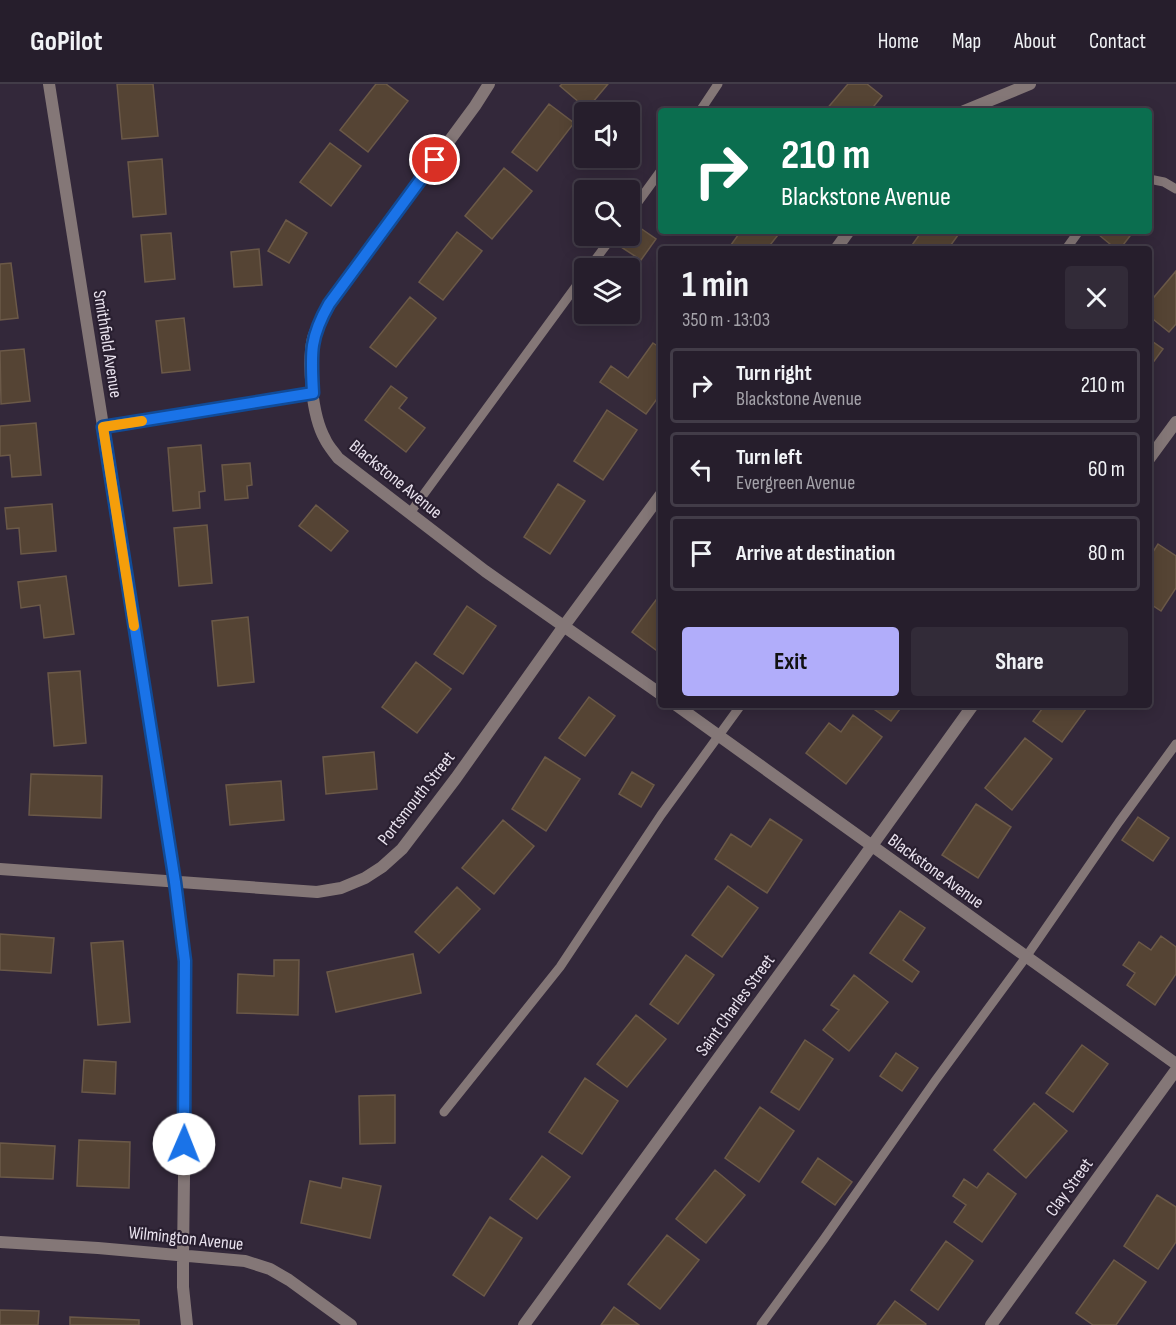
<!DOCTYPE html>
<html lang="en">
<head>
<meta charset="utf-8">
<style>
  :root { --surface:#261e2c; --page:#322b38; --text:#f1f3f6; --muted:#a4a2a9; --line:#423c48; --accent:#b1adfa }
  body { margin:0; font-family:"Sofia Sans Condensed",sans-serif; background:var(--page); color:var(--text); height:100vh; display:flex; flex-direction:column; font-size:22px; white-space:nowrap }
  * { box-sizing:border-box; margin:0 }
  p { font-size:20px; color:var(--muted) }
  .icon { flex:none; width:33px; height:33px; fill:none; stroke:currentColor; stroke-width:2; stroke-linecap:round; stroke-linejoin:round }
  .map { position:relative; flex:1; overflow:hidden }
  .drawer { position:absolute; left:658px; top:162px; width:494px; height:462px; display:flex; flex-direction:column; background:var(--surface); border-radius:6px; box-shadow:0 3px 15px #0003,0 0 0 2px var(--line) }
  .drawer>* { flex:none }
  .banner { position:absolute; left:658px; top:24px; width:494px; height:126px; border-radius:6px; box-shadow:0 3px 15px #0003,0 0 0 2px var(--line); background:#0b6e4f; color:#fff; overflow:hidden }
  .fabs { position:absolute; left:574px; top:18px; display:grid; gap:12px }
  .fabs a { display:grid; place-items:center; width:66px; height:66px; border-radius:6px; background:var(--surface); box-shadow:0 3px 15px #0003,0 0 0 2px var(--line); font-size:30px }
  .pin { position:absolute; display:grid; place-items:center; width:51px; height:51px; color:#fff; margin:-26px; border:3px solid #fff; border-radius:50%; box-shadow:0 2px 6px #0007 }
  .me { position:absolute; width:66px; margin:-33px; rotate:1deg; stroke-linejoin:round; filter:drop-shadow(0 0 4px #0008) }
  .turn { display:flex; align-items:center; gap:21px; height:126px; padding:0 24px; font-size:27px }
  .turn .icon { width:78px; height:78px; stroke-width:2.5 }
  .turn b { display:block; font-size:42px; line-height:51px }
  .round { display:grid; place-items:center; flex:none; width:63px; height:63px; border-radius:6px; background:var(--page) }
  .overview { display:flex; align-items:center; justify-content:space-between; height:102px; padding:0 24px }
  h1 { font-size:36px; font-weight:700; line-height:45px }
  .cta { display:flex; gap:12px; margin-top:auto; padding:12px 24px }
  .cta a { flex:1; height:69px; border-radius:6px; background:var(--accent); color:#111; font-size:24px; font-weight:700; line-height:69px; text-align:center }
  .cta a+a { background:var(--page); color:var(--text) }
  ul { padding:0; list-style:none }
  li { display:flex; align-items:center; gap:18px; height:75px; margin:0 12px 9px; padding:0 12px; border:3px solid var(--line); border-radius:6px }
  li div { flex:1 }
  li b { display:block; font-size:22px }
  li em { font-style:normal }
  header { display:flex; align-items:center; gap:36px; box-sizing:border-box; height:84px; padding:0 30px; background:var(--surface); border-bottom:2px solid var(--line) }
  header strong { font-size:28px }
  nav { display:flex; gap:33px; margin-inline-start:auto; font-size:21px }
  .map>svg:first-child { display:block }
</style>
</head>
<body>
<header>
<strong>GoPilot</strong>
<nav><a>Home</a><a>Map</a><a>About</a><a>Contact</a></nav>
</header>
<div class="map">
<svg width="1176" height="1241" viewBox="0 0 1176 1241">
  <rect width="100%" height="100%" fill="#33283a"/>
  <!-- building -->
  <path fill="#554434" stroke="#6b5948" stroke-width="1.5" d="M117 0H153L158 52 122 55Z
    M376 0H386L408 17 368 68 340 46Z
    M562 0H608L587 25 560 2Z
    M848 0H867L882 12 870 27H825Z
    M549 20 574 39 537 87 512 68Z
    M330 59 361 82 331 122 300 98Z
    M162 75 166 130 133 133 128 78Z
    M504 84 532 107 492 155 465 132Z
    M286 136 307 149 289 179 268 167Z
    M633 139 656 155 641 176 618 161 625 152H630V144Z
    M741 147H772L778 151 767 165H728Z
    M922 147H961L948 165H917L912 161Z
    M1102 147H1132L1133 148 1120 165H1116L1099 151Z
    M457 148 482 167 443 216 419 198Z
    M171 149 175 195 145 198 141 151Z
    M259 165 262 201 234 203 231 168Z
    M11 179 18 234 0 236V180Z
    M1176 187V240L1169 248 1149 232V219Z
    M410 213 436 234 396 283 370 263Z
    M184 234 190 286 162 289 156 237Z
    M1149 255 1163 265 1149 284Z
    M653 259 662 265V308L646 330 600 298 611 282 628 294Z
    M24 265 30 317 1 320 0 267Z
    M391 302 407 314 399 324 425 344 406 368 365 336Z
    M607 326 637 346 603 396 574 377Z
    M36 339 41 391 12 393 10 371 0 372V342Z
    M201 361 205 407 199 408 200 424 173 427 168 364Z
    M250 379 252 401 247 402 248 414 225 416 222 381Z
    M558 400 585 417 550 470 524 453Z
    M52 420 56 467 21 470 19 444 7 445 5 424Z
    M316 421 348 447 331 467 299 442Z
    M207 441 212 499 179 502 174 444Z
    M1158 460 1176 472V504L1161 527 1149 519V474Z
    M66 492 74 550 44 554 40 521 21 524 18 498Z
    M662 508V567L660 569 632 548Z
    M467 522 496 542 463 590 434 570Z
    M248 533 254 598 218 602 212 537Z
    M416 578 451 605 417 649 382 623Z
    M80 587 86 659 54 662 48 589Z
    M589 613 615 632 585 672 559 654Z
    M868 621H903L891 637Z
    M1045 621H1089L1062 658 1033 637Z
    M853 631 882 653 846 700 806 669 829 639 841 648Z
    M1025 654 1052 675 1012 726 985 704Z
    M374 668 377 705 326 710 323 673Z
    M545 673 580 695 546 747 512 725Z
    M632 688 654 701 641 723 619 710Z
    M31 690 102 692 101 734 29 731Z
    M281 697 284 736 230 741 226 701Z
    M976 720 1011 743 978 794 942 771Z
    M1138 733 1169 754 1153 777 1122 756Z
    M770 735 802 756 767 809 715 775 731 750 751 763Z
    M503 736 534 762 494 810 462 784Z
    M728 802 758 824 722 873 692 851Z
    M457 803 480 825 439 869 415 848Z
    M900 827 925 844 903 876 919 888 912 898 870 869Z
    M0 850 54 854 51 889 0 886Z
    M1161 852 1176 863V890L1155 921 1127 901 1135 889 1123 881 1139 858 1151 866Z
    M123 857 130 938 98 941 91 859Z
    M413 870 421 909 336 928 327 888Z
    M686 871 714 891 678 940 650 920Z
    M274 876H299L298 931 237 929 238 890 274 892Z
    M854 891 888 918 849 967 823 946 839 926 831 921Z
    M636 931 666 955 627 1003 597 980Z
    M805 956 833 975 799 1026 771 1008Z
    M1082 961 1108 980 1073 1028 1046 1009Z
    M896 969 918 984 902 1007 880 992Z
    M84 976 116 978 115 1010 82 1008Z
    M585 994 618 1017 582 1070 549 1048Z
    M395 1011V1059L360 1060 359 1012Z
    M1034 1019 1067 1047 1026 1094 994 1066Z
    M760 1023 794 1047 759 1098 725 1074Z
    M79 1056 130 1058 129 1104 77 1102Z
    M0 1059 55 1062 53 1095 0 1093Z
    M542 1072 570 1093 537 1135 510 1115Z
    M818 1074 852 1098 835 1121 802 1098Z
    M715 1086 745 1111 706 1159 676 1135Z
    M988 1089 1016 1110 982 1158 954 1138 966 1121 953 1112 964 1095 977 1104Z
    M343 1094 381 1102 370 1154 301 1139 310 1097 341 1104Z
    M1157 1111 1176 1123V1158L1158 1185 1124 1162Z
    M490 1133 522 1154 484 1212 453 1191Z
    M667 1151 699 1176 660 1225 628 1200Z
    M946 1157 973 1177 938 1226 911 1206Z
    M1114 1176 1146 1198 1116 1241H1093L1076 1229Z
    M895 1217 926 1240 925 1241H877Z
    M614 1223 639 1241H601Z
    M0 1226 39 1227 38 1241H0Z
    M70 1233 139 1236V1241H70Z"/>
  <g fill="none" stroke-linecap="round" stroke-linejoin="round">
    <!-- lane -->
    <path stroke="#847777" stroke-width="9" d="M700 27 718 0
      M1149 95 1164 98 1176 105
      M630 129 662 85
      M1066 165 1079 147
      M589 184 613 152
      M410 429 585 190
      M444 1028 560 883 661 731 741 621
      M761 1241 824 1155 935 997 1026 873 1119 738 1176 660"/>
    <!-- street -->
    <path stroke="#847777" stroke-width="12" d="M49 0 175 798 185 877V1016L183 1171V1203L187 1241
      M489 0 475 22 329 220C323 231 317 241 313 254 307 279 312 332 325 355 328 362 334 368 338 374L485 487 662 611
      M964 27 1030 0
      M836 165 849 147
      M103 343 313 309
      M1149 375 1176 338
      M676 621 1176 980
      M0 785 317 808 341 804 365 794 382 783 402 765 456 694 564 542 662 409
      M0 1158 98 1164 245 1177 270 1185 289 1196 351 1241
      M524 1241 797 866 973 621
      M991 1241 1176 986"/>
  </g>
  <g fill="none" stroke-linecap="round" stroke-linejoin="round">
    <defs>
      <path id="route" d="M184 1060 185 877 175 798 103 343 313 309C311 270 309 255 329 220L435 76"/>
    </defs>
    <!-- route casing -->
    <use href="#route" stroke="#114b97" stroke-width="15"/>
    <!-- route -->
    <use href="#route" stroke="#1a73e8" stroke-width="10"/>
    <!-- slow -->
    <path stroke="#f59e0b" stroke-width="10" d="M134 542 103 343 142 337"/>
  </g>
  <g text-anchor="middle" stroke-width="4.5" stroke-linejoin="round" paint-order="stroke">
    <!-- street labels -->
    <g font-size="18" fill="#e9e2ee" stroke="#291f30">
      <text transform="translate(108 260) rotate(81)" y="6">Smithfield Avenue</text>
      <text transform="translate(396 395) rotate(39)" y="6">Blackstone Avenue</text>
      <text transform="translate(416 714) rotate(-52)" y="6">Portsmouth Street</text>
      <text transform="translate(936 787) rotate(36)" y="6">Blackstone Avenue</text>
      <text transform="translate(735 921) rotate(-54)" y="6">Saint Charles Street</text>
      <text transform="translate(1069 1103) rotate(-54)" y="6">Clay Street</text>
      <text transform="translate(186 1154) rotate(6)" y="6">Wilmington Avenue</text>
    </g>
  </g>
</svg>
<div class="fabs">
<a><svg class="icon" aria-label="sound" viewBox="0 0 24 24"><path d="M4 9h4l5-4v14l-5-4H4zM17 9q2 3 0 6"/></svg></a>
<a><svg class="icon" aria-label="search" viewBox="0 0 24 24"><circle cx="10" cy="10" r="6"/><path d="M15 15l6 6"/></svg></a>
<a><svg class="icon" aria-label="layers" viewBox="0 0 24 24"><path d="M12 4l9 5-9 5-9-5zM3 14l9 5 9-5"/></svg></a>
</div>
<div class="pin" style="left:435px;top:76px;background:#d93025"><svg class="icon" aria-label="arrive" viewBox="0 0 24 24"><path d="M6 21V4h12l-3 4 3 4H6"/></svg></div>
<svg class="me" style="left:184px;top:1060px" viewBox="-20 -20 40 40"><circle r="19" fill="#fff"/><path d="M0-13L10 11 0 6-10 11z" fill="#1a73e8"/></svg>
<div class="banner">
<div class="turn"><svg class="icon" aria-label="right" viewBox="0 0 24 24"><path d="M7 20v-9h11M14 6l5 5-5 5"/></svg><div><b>210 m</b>Blackstone Avenue</div></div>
</div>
<section class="drawer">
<div class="overview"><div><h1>1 min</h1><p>350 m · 13:03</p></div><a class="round"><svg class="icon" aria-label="close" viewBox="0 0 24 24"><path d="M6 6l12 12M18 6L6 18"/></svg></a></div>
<ul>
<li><svg class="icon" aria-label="right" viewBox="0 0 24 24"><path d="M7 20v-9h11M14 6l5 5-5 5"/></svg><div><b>Turn right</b><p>Blackstone Avenue</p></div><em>210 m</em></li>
<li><svg class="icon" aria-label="left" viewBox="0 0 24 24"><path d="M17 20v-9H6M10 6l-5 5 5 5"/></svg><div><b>Turn left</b><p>Evergreen Avenue</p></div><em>60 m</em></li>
<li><svg class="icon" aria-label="arrive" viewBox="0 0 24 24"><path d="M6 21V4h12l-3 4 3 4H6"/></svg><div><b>Arrive at destination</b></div><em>80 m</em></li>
</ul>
<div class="cta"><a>Exit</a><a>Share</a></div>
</section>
</div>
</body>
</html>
